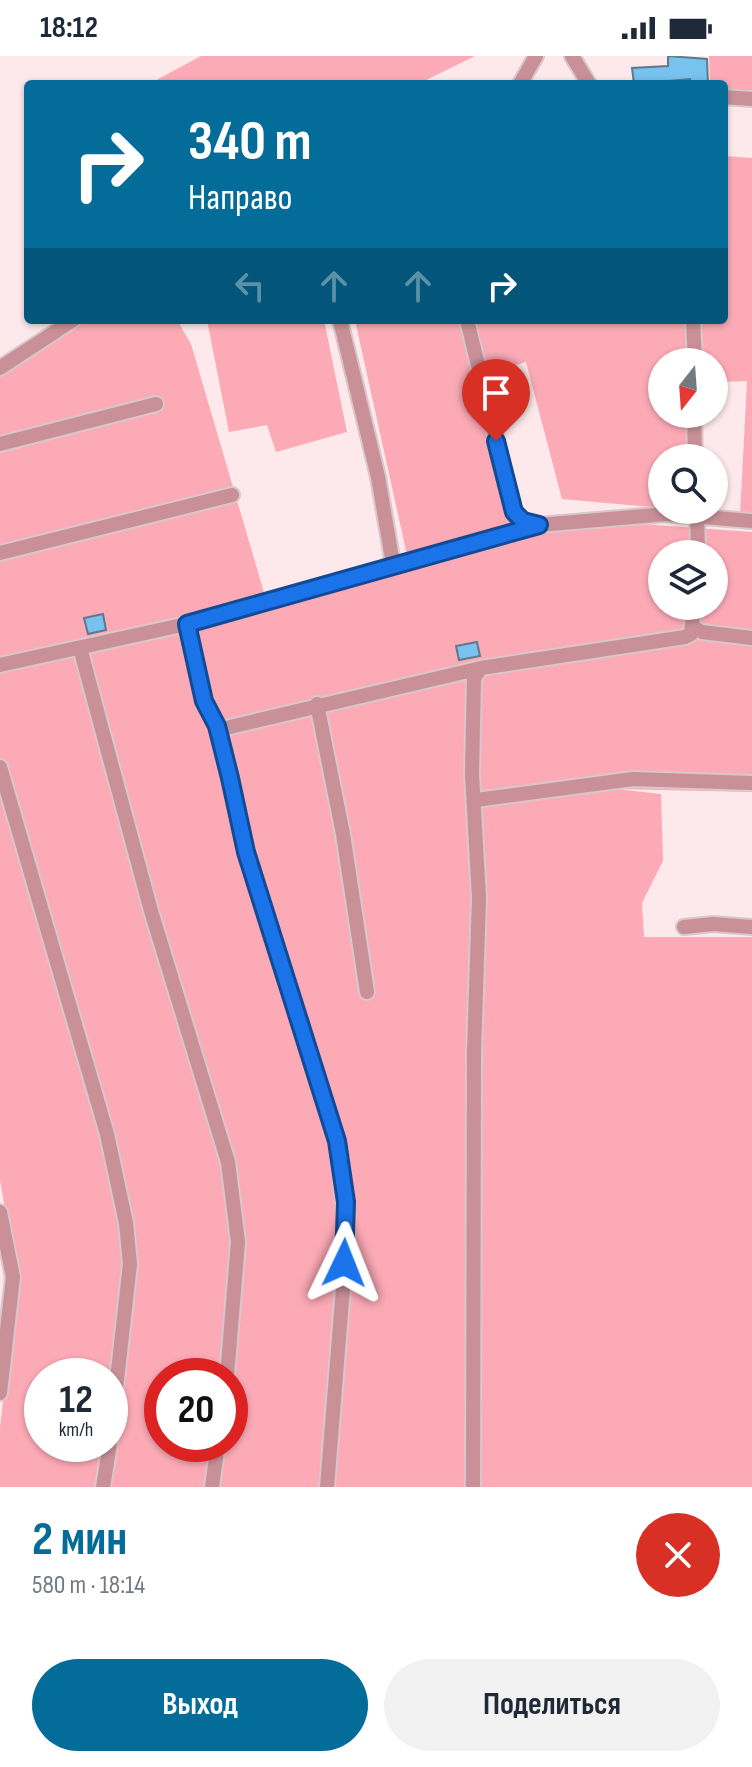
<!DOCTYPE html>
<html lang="ru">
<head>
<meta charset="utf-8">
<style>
  :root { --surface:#fff; --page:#f2f2f3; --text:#1f2937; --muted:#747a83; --accent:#046c99 }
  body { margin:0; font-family:"Sofia Sans Condensed",sans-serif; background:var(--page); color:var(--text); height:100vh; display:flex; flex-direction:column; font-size:30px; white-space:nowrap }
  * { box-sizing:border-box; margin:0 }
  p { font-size:26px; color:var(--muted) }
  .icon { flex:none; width:44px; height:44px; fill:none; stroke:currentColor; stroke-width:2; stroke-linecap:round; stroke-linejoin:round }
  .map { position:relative; height:1431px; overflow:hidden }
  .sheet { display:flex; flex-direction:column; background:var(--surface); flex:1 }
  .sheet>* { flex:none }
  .banner { position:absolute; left:24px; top:24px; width:704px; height:244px; border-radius:8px; box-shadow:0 2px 6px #0004; background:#046c99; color:#fff; overflow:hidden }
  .needle { width:52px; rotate:197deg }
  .buttons { position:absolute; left:648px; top:292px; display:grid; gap:16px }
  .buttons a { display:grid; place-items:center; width:80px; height:80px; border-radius:50%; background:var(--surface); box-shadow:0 2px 6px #0004; font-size:40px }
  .speed { position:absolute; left:24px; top:1302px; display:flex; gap:16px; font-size:40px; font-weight:700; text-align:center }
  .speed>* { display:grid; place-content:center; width:104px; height:104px; border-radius:50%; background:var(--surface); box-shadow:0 2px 6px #0004; line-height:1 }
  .speed small { font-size:20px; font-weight:400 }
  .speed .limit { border:12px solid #d22; background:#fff; color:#111 }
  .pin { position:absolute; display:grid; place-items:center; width:68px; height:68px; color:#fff; margin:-82px -34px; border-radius:50% 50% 50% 0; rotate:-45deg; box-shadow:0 0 8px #0007 }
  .pin .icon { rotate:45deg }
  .me { position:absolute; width:88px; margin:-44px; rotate:2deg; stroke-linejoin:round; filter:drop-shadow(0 0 6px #0008) }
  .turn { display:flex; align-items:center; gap:28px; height:168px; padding:0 32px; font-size:36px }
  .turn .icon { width:104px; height:104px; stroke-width:2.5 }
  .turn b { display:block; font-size:56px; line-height:68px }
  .lanes { display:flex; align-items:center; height:76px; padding:0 32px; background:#0003; justify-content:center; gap:40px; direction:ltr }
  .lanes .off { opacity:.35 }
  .round { display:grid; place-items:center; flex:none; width:84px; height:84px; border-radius:42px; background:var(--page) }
  .head { display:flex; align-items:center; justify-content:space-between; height:136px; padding:0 32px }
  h1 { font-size:48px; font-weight:700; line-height:60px; color:var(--accent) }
  .action { display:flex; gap:16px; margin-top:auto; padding:16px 32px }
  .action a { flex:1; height:92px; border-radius:48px; background:var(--accent); color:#fff; font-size:32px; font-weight:700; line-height:92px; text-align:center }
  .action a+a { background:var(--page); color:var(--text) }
  .status { display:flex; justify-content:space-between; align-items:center; height:56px; padding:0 40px; background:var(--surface); direction:ltr }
  .status svg { height:22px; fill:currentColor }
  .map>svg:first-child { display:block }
</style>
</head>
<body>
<div class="status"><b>18:12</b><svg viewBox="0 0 49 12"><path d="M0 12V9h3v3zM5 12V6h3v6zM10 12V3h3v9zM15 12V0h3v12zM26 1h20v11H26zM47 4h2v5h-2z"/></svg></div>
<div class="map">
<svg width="752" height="1431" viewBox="0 0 752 1431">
  <rect width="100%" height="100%" fill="#fde9eb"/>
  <!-- green -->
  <path fill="#fcaab6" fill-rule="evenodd" d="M201 0H475L418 28H149Z
    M709 0H752V39L724 37V28H710Z
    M724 100 752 102V461L740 460 747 325 714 326V306H700V264H724Z
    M88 264H177L191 288 265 540 407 499 355 264H470L517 452 548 472 614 466 752 476V736L616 733 661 738 663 805 642 847 644 881H752V1431H0V1372L17 1222 0 1124V319L29 296ZM662 498H714V550H662ZM42 1320H110V1388H42ZM162 1320H230V1388H162Z
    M207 264H324L347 376 276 396 267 369 229 376Z
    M473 264H690L689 306H662V358H689V402H662V452L562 443 526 306 490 317Z"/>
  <!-- building -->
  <path fill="#77c2ef" stroke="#617988" stroke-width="2" d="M668 0 707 3 708 28H690V23L634 28 632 12 668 10Z
    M103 558 106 574 88 578 84 562Z
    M477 586 480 600 459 604 456 590Z"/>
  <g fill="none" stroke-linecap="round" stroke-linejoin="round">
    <defs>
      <path id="minor" d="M572 0 589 28
        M520 28 536 0
        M724 41 752 43
        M340 264 378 421 393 508
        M467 264 514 456 523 465 538 469
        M693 264 695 306
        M0 312 73 264
        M694 358 695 402
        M0 388 156 348
        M697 454 698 498
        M0 497 232 439
        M187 568 204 645 217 670 230 722 246 796 337 1085 347 1182 327 1431
        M693 571 702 576 752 582
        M80 592 151 855 228 1106 238 1186 227 1320
        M0 609 182 569 539 469 667 458 752 465
        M317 648 343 778 367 936
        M217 674 481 612
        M0 711 107 1078 126 1167 130 1208 110 1386
        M476 744 633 723 752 727
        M684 871 713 868 752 871
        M0 1156 13 1221 0 1337
        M103 1431 110 1388
        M212 1431 218 1388
        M473 1431 474 996 479 842 472 718 474 622 481 612 685 581 691 578 694 550"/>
    </defs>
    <!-- minor casing -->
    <use href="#minor" stroke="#d9c7c9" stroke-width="18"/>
    <!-- minor -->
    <use href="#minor" stroke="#ca9098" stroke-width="14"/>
  </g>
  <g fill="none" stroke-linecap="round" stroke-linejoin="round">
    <defs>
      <path id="route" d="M344 1207 346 1146 337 1085 246 796 230 722 217 670 204 645 187 568 539 469 523 465 514 456 496 385"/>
    </defs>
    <!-- route casing -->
    <use href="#route" stroke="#114b97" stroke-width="20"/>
    <!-- route -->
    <use href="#route" stroke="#1a73e8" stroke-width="14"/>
  </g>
</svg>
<div class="buttons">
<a><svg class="needle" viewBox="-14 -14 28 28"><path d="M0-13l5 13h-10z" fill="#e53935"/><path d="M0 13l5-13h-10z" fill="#747a83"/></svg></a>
<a><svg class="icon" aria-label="search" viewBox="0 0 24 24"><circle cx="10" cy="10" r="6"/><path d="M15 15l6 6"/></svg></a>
<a><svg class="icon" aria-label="layers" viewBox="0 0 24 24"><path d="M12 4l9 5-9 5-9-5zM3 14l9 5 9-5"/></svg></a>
</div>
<div class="speed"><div>12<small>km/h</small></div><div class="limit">20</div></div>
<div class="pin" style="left:496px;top:385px;background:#d93025"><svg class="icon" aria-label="arrive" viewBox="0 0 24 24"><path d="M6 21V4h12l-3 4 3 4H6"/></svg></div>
<svg class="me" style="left:344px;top:1207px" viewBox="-20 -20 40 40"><path d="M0-17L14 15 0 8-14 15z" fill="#1a73e8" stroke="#fff" stroke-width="4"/></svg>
<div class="banner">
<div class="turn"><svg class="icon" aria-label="right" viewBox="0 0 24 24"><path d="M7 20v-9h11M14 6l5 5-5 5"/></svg><div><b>340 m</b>Направо</div></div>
<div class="lanes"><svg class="icon off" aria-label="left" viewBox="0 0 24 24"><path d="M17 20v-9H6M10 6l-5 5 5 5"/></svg><svg class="icon off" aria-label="ahead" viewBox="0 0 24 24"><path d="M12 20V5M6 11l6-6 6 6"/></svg><svg class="icon off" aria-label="ahead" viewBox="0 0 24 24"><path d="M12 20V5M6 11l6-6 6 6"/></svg><svg class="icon" aria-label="right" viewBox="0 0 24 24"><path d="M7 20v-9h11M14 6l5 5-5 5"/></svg></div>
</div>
</div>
<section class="sheet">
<div class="head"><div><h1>2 мин</h1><p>580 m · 18:14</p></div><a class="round" style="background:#d93025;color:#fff"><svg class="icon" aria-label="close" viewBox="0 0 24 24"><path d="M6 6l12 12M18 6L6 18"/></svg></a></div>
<div class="action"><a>Выход</a><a>Поделиться</a></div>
</section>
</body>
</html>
